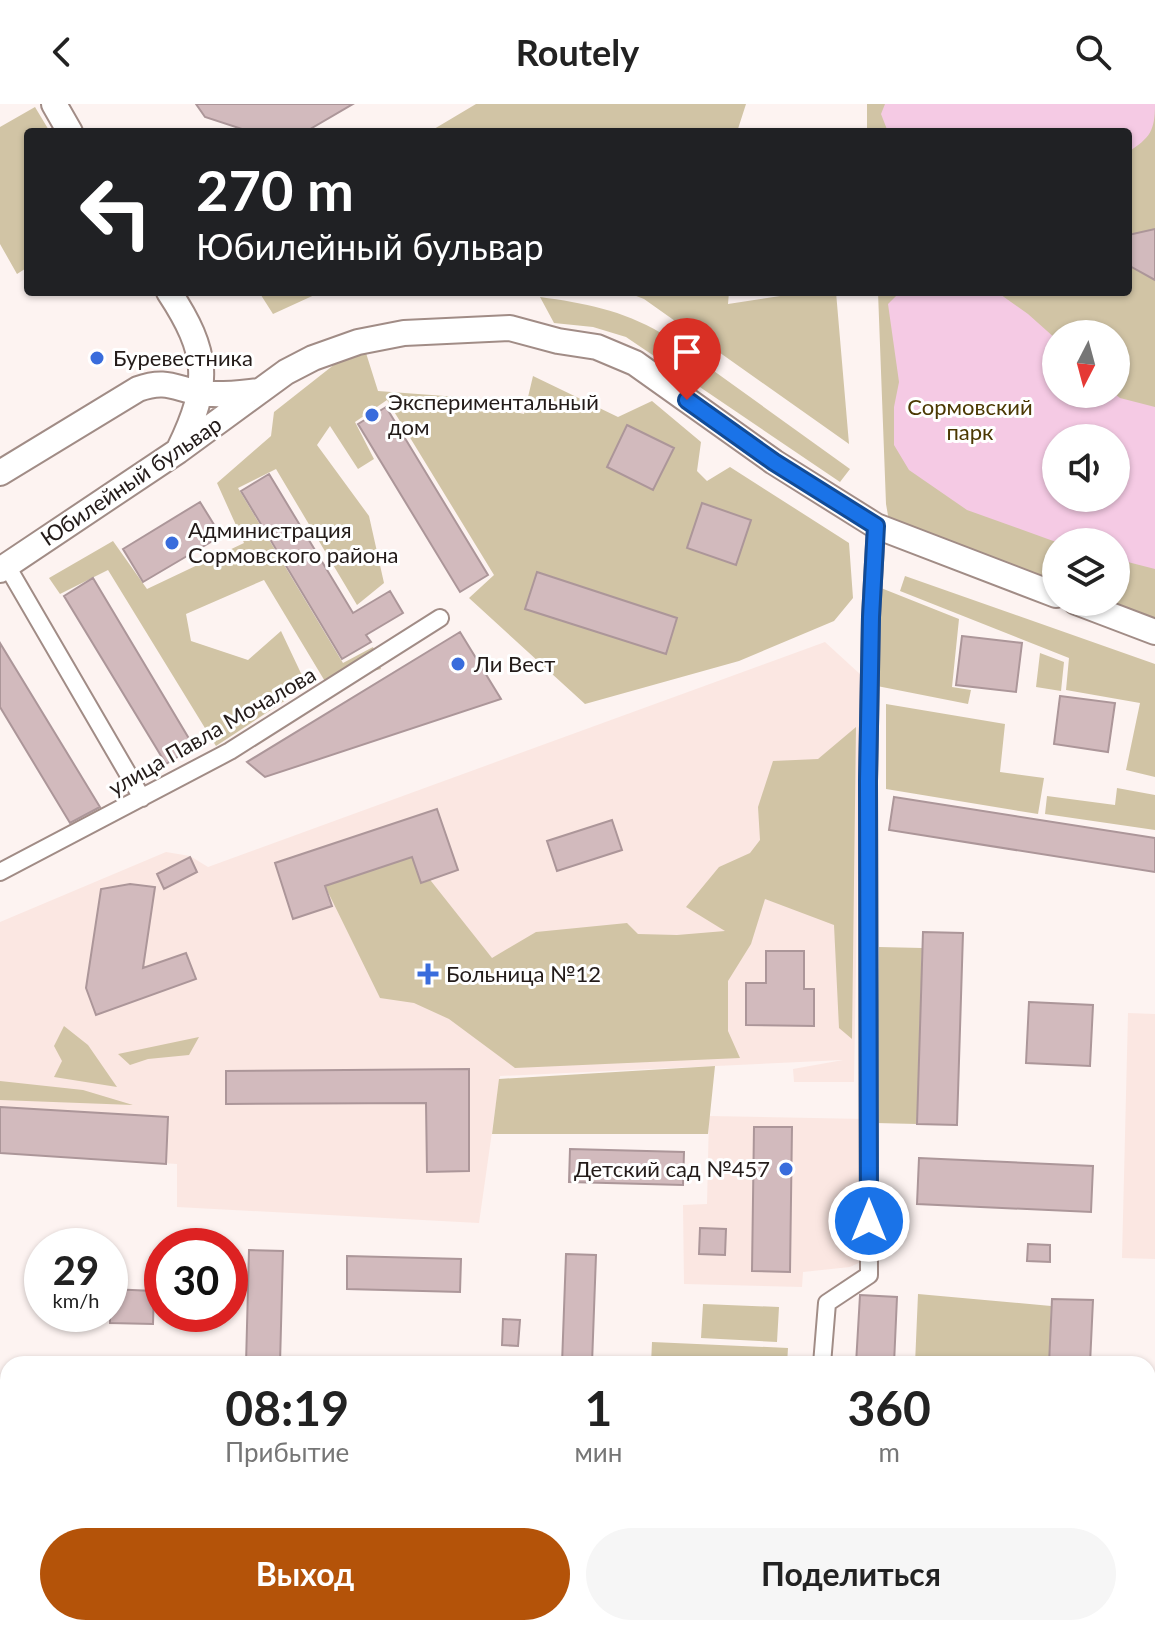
<!DOCTYPE html>
<html lang="ru">
<head>
<meta charset="utf-8">
<style>
  :root { --surface:#fff; --page:#f6f6f6; --text:#222; --muted:#767676; --accent:#b45309 }
  body { margin:0; font-family:Lato,sans-serif; background:var(--page); color:var(--text); height:100vh; display:flex; flex-direction:column; font-size:30px; white-space:nowrap }
  * { box-sizing:border-box; margin:0 }
  p { font-size:26px; color:var(--muted) }
  .icon { flex:none; width:44px; height:44px; fill:none; stroke:currentColor; stroke-width:2; stroke-linecap:round; stroke-linejoin:round }
  .map { position:relative; flex:1; overflow:hidden }
  .panel { position:absolute; left:0px; top:1252px; width:1156px; height:280px; display:flex; flex-direction:column; background:var(--surface); border-radius:24px 24px 0 0; box-shadow:0 2px 6px #0004 }
  .panel>* { flex:none }
  .hud { position:absolute; left:24px; top:24px; width:1108px; height:168px; border-radius:8px; box-shadow:0 2px 6px #0004; background:#202124; color:#fff; overflow:hidden }
  .needle { width:52px; rotate:186deg }
  .buttons { position:absolute; left:1042px; top:216px; display:grid; gap:16px }
  .buttons a { display:grid; place-items:center; width:88px; height:88px; border-radius:50%; background:var(--surface); box-shadow:0 2px 6px #0004; font-size:40px }
  .speed { position:absolute; left:24px; top:1124px; display:flex; gap:16px; font-size:40px; font-weight:700; text-align:center }
  .speed>* { display:grid; place-content:center; width:104px; height:104px; border-radius:50%; background:var(--surface); box-shadow:0 2px 6px #0004; line-height:1 }
  .speed small { font-size:20px; font-weight:400 }
  .speed .limit { border:12px solid #d22; background:#fff; color:#111 }
  .pin { position:absolute; display:grid; place-items:center; width:68px; height:68px; color:#fff; margin:-82px -34px; border-radius:50% 50% 50% 0; rotate:-45deg; box-shadow:0 0 8px #0007 }
  .pin .icon { rotate:45deg }
  .me { position:absolute; width:88px; margin:-44px; rotate:0deg; stroke-linejoin:round; filter:drop-shadow(0 0 6px #0008) }
  .turn { display:flex; align-items:center; gap:28px; height:168px; padding:0 40px; font-size:36px }
  .turn .icon { width:104px; height:104px; stroke-width:2.5 }
  .turn b { display:block; font-size:56px; line-height:68px }
  .eta { display:flex; justify-content:space-evenly; align-items:center; height:136px; text-align:center }
  .eta b { font-size:48px; font-weight:700; line-height:56px }
  .primary-button { display:flex; gap:16px; margin-top:auto; padding:16px 40px }
  .primary-button a { flex:1; height:92px; border-radius:48px; background:var(--accent); color:#fff; font-size:32px; font-weight:700; line-height:92px; text-align:center }
  .primary-button a+a { background:var(--page); color:var(--text) }
  header { display:flex; justify-content:space-between; align-items:center; height:104px; padding:0 40px; background:var(--surface); font-size:36px; font-weight:700 }
  .map>svg:first-child { display:block }
</style>
</head>
<body>
<header><svg class="icon" aria-label="back" viewBox="0 0 24 24"><path d="M15 5l-7 7 7 7"/></svg>Routely<svg class="icon" aria-label="search" viewBox="0 0 24 24"><circle cx="10" cy="10" r="6"/><path d="M15 15l6 6"/></svg></header>
<div class="map">
<svg width="1155" height="1532" viewBox="0 0 1155 1532">
  <rect width="100%" height="100%" fill="#fdf3f1"/>
  <!-- built -->
  <path fill="#fbe7e2" d="M825 538 861 571 854 978H794L793 965 843 956 500 972 479 1119 177 1103V1060L0 1049V818L166 748 190 752 208 763Z
    M1128 909 1155 910V1155L1122 1154Z
    M709 1012 865 1015 863 1157 850 1163 803 1168 802 1183 684 1180 683 1101 707 1100Z"/>
  <!-- green -->
  <path fill="#d1c4a5" fill-rule="evenodd" d="M476 0H746L737 28H429Z
    M867 0H1155V518L1098 498H1116V438H1056V483L889 417 886 400 878 188H1128V28H867ZM1056 230H1116V290H1056ZM1056 334H1116V394H1056Z
    M35 3 50 28H28V163L17 170 0 140V23Z
    M259 188H321L273 210Z
    M626 188H729L728 200 807 188H836L849 340 644 195Z
    M540 193C584 199 622 206 661 229L850 365 840 378 626 233 593 223 554 219Z
    M366 249 378 287 458 293 524 310 533 272 618 313 652 297 701 338 697 367 707 377 730 363 849 439 853 494 834 517 739 557 585 600 469 494 494 471 387 296 355 318 374 355 358 365 330 322 317 341 369 412 384 479 357 501 276 365 238 384 343 559 373 543 381 565 326 579 264 476 186 510 191 537 248 556 281 527 307 582 216 642 108 466 60 490 49 474 113 437 147 485 244 439 217 379 271 332 274 308 340 256Z
    M905 472 1155 560V673L1126 666 1140 599 1066 586 1069 554 900 487Z
    M881 484 959 515 952 583 971 586 968 600 877 582Z
    M1040 549 1064 558 1061 587 1036 583Z
    M886 600 1005 620 1000 668 1044 674 1038 710 886 685Z
    M856 623 852 935 839 924 834 821 765 795 751 840 728 877V927L740 954 515 964 449 915 414 899 380 894 325 782 412 753 492 854 536 828 627 819 638 830 677 831 725 827 686 803 719 763 750 749 760 736 758 703 773 657 818 655Z
    M1117 684 1155 691V726L1045 710 1047 692 1115 701Z
    M879 843 922 844 917 1020 876 1019Z
    M64 922 88 941 117 983 54 973 62 957 54 942Z
    M199 933 189 951 148 955 130 961 118 950Z
    M715 962 708 1030H492L499 975Z
    M0 977 83 986 133 1001 0 996Z
    M918 1190 1051 1202 1049 1260H915Z
    M703 1200 779 1203 777 1238 701 1234Z
    M652 1238 788 1244 787 1260H651Z"/>
  <!-- water -->
  <path fill="#f5cae4" fill-rule="evenodd" d="M885 0H1155C1155 27 1150 34 1128 48V28H888L881 10Z
    M900 188H997L1028 210 1056 235V290H1115L1120 294 1155 303V465L1116 455V438H1056L967 406 909 366 894 341V303L899 278 888 200ZM1056 334H1116V394H1056Z"/>
  <!-- building -->
  <path fill="#d2babd" stroke="#ac9699" stroke-width="2" d="M196 0H353L305 28H251L205 13Z
    M1155 125V176L1128 161V131Z
    M386 303 488 471 460 488 358 320Z
    M627 321 674 344 653 386 607 363Z
    M269 370 353 509 390 487 403 509 366 531 371 538 342 555 241 387Z
    M200 398 221 432 143 478 123 445Z
    M702 399 751 416 736 461 687 444Z
    M537 468 677 514 666 550 525 505Z
    M93 474 194 643 166 660 64 492Z
    M460 528 501 595 265 673 247 658Z
    M962 532 1022 539 1016 588 956 581Z
    M0 539 100 703 70 719 0 603Z
    M1060 592 1115 599 1108 648 1054 640Z
    M894 693 1155 734V768L889 726Z
    M437 705 458 766 421 779 412 753 325 782 332 802 293 815 275 759Z
    M612 716 622 746 557 767 547 737Z
    M190 753 197 768 164 785 157 770Z
    M130 780 155 783 143 864 186 849 196 875 96 911 86 884 101 785Z
    M923 828 963 829 957 1021 917 1020Z
    M766 847H804V885H814V922L746 921V879H766Z
    M1029 898 1093 901 1090 962 1026 959Z
    M469 965V1067L427 1068 426 999 226 1000V967Z
    M0 1003 168 1013 166 1060 0 1049Z
    M754 1023H792L790 1168 752 1167Z
    M570 1045 684 1048 683 1081 569 1078Z
    M919 1054 1093 1062 1091 1108 917 1100Z
    M700 1124 726 1125 725 1151 699 1150Z
    M1028 1140 1050 1141V1158L1027 1157Z
    M249 1146 283 1147 280 1260H246Z
    M566 1150 596 1151 592 1260H562Z
    M347 1152 461 1155 460 1188 347 1185Z
    M110 1185 154 1187 153 1220 110 1219Z
    M860 1191 897 1193 894 1260H856Z
    M1052 1195 1093 1196 1090 1260H1049Z
    M503 1215 520 1216 518 1242 502 1241Z"/>
  <g fill="none" stroke-linecap="round" stroke-linejoin="round">
    <defs>
      <path id="street" d="M7 462 142 694
        M0 768 230 647 440 514
        M822 1260 827 1199 869 1171 868 677 871 513 876 422"/>
      <path id="secondary" d="M54 0 70 28
        M169 188C209 249 211 279 179 345
        M0 369 138 285C166 275 174 284 200 289 219 292 239 289 258 287
        M0 466 178 347 286 268 313 254 358 238 404 229 510 224 558 237 597 243 635 259 774 358 876 422 1056 491
        M1076 498 1155 528
        M0 1465H8
        M1148 1483H1155
        M863 1532V1524"/>
    </defs>
    <!-- street casing -->
    <use href="#street" stroke="#a18c86" stroke-width="20"/>
    <!-- secondary casing -->
    <use href="#secondary" stroke="#a18c86" stroke-width="28"/>
    <!-- street -->
    <use href="#street" stroke="#fff" stroke-width="16"/>
    <!-- secondary -->
    <use href="#secondary" stroke="#fff" stroke-width="24"/>
  </g>
  <g fill="none" stroke-linecap="round" stroke-linejoin="round">
    <defs>
      <path id="route" d="M687 296 774 358 876 422 871 513 868 677 869 1117"/>
    </defs>
    <!-- route casing -->
    <use href="#route" stroke="#114b97" stroke-width="20"/>
    <!-- route -->
    <use href="#route" stroke="#1a73e8" stroke-width="14"/>
  </g>
  <!-- markers -->
  <g fill="#396cdc" stroke="#fff" stroke-width="3">
    <circle cx="97" cy="254" r="8"/>
    <circle cx="372" cy="311" r="8"/>
    <circle cx="172" cy="439" r="8"/>
    <circle cx="458" cy="560" r="8"/>
    <path d="M424 858h8v8h8v8h-8v8h-8v-8h-8v-8h8z"/>
    <circle cx="786" cy="1065" r="8"/>
  </g>
  <g text-anchor="middle" stroke-width="6" stroke-linejoin="round" paint-order="stroke">
    <!-- poi labels -->
    <g font-size="22" fill="#231b19" stroke="#fff" text-anchor="start">
      <text x="113" y="262">Буревестника</text>
      <text x="388" y="306">Экспериментальный<tspan x="388" dy="25">дом</tspan></text>
      <text x="188" y="434">Администрация<tspan x="188" dy="25">Сормовского района</tspan></text>
      <text x="474" y="568">Ли Вест</text>
      <text x="446" y="878">Больница №12</text>
      <text x="770" y="1073" text-anchor="end">Детский сад №457</text>
    </g>
    <!-- park labels -->
    <g font-size="22" fill="#4b3802" stroke="#fff">
      <text x="970" y="311">Сормовский<tspan x="970" dy="25">парк</tspan></text>
    </g>
    <!-- street labels -->
    <g font-size="22" fill="#231b19" stroke="#fff">
      <text transform="translate(131 377) rotate(-34)" y="8">Юбилейный бульвар</text>
      <text transform="translate(212 627) rotate(-30)" y="8">улица Павла Мочалова</text>
    </g>
  </g>
</svg>
<div class="buttons">
<a><svg class="needle" viewBox="-14 -14 28 28"><path d="M0-13l5 13h-10z" fill="#e53935"/><path d="M0 13l5-13h-10z" fill="#767676"/></svg></a>
<a><svg class="icon" aria-label="sound" viewBox="0 0 24 24"><path d="M4 9h4l5-4v14l-5-4H4zM17 9q2 3 0 6"/></svg></a>
<a><svg class="icon" aria-label="layers" viewBox="0 0 24 24"><path d="M12 4l9 5-9 5-9-5zM3 14l9 5 9-5"/></svg></a>
</div>
<div class="speed"><div>29<small>km/h</small></div><div class="limit">30</div></div>
<div class="pin" style="left:687px;top:296px;background:#d93025"><svg class="icon" aria-label="arrive" viewBox="0 0 24 24"><path d="M6 21V4h12l-3 4 3 4H6"/></svg></div>
<svg class="me" style="left:869px;top:1117px" viewBox="-20 -20 40 40"><circle r="17" fill="#1a73e8" stroke="#fff" stroke-width="3"/><path d="M0-11L8 9 0 5-8 9z" fill="#fff"/></svg>
<div class="hud">
<div class="turn"><svg class="icon" aria-label="left" viewBox="0 0 24 24"><path d="M17 20v-9H6M10 6l-5 5 5 5"/></svg><div><b>270 m</b>Юбилейный бульвар</div></div>
</div>
<section class="panel">
<div class="eta">
<div><b>08:19</b><p>Прибытие</p></div>
<div><b>1</b><p>мин</p></div>
<div><b>360</b><p>m</p></div>
</div>
<div class="primary-button"><a>Выход</a><a>Поделиться</a></div>
</section>
</div>
</body>
</html>
